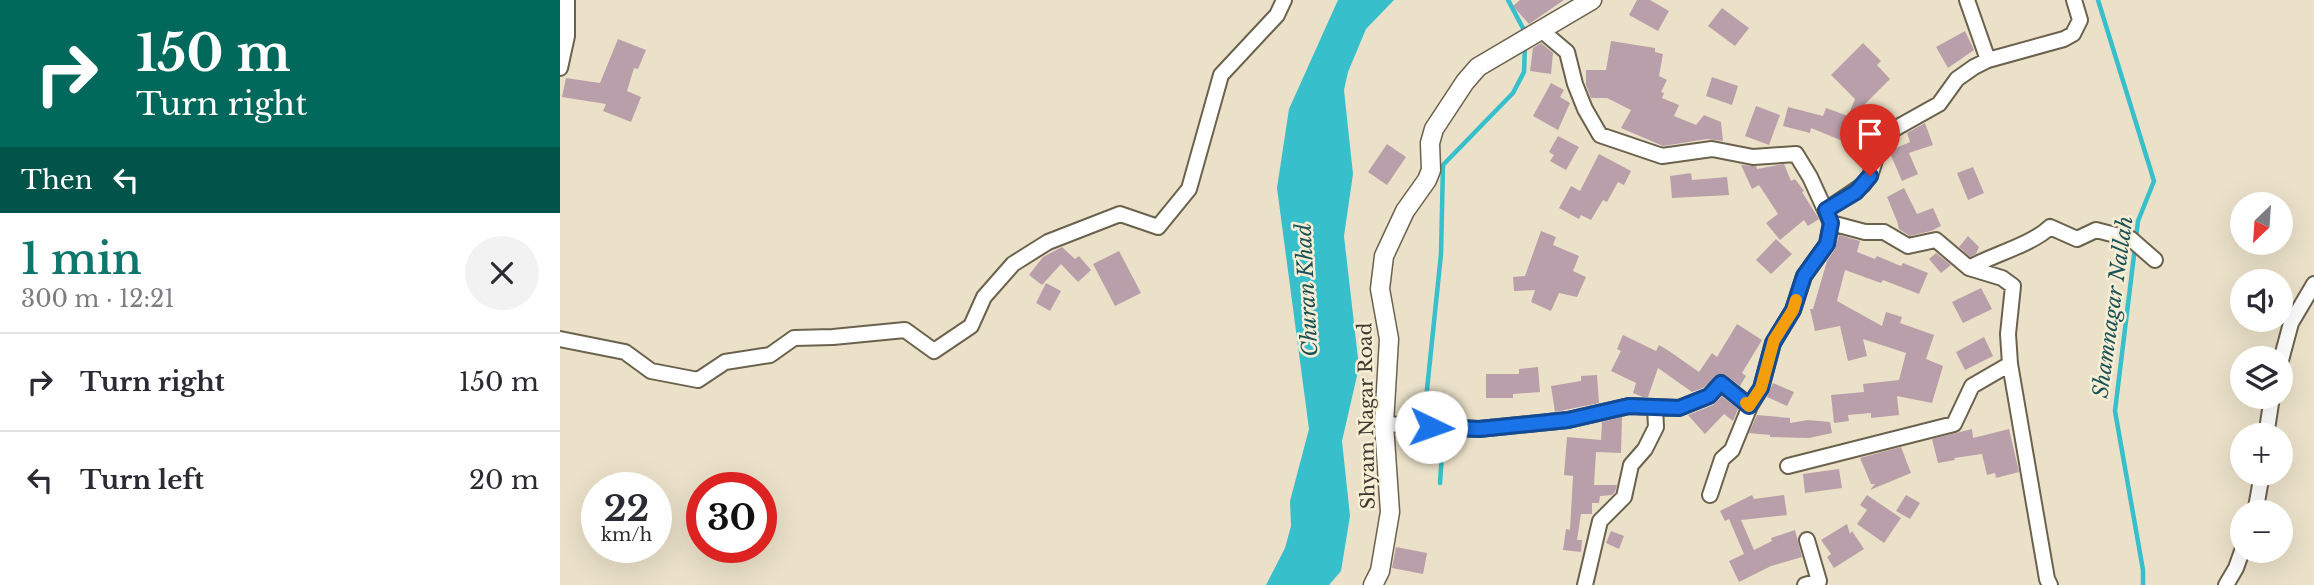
<!DOCTYPE html>
<html lang="en">
<head>
<meta charset="utf-8">
<style>
  :root { --surface:#fff; --page:#f2f2f3; --text:#2b2b33; --muted:#7c7c81; --line:#e1e1e2; --accent:#0f766e }
  body { margin:0; font-family:"Libre Baskerville",serif; background:var(--page); color:var(--text); height:100vh; display:flex; flex-direction:column; font-size:26px; white-space:nowrap }
  * { box-sizing:border-box; margin:0 }
  p { font-size:23px; color:var(--muted) }
  .icon { flex:none; width:38px; height:38px; fill:none; stroke:currentColor; stroke-width:2; stroke-linecap:round; stroke-linejoin:round }
  .map { position:relative; flex:1; overflow:hidden }
  .panel { display:flex; flex-direction:column; background:var(--surface); width:560px }
  .panel>* { flex:none }
  .guide { background:#00695c; color:#fff; overflow:hidden }
  .needle { width:46px; rotate:205deg }
  .fabs { position:absolute; left:1670px; top:192px; display:grid; gap:14px }
  .fabs a { display:grid; place-items:center; width:63px; height:63px; border-radius:50%; background:var(--surface); box-shadow:0 7px 28px #0002; font-size:35px }
  .speed { position:absolute; left:21px; top:472px; display:flex; gap:14px; font-size:35px; font-weight:700; text-align:center }
  .speed>* { display:grid; place-content:center; width:91px; height:91px; border-radius:50%; background:var(--surface); box-shadow:0 7px 28px #0002; line-height:1 }
  .speed small { font-size:18px; font-weight:400 }
  .speed .limit { border:10px solid #d22; background:#fff; color:#111 }
  .pin { position:absolute; display:grid; place-items:center; width:60px; height:60px; color:#fff; margin:-72px -30px; border-radius:50% 50% 50% 0; rotate:-45deg; box-shadow:0 0 7px #0007 }
  .pin .icon { rotate:45deg }
  .me { position:absolute; width:77px; margin:-38px; rotate:93deg; stroke-linejoin:round; filter:drop-shadow(0 0 5px #0008) }
  .turn { display:flex; align-items:center; gap:24px; height:147px; padding:0 21px; font-size:32px }
  .turn .icon { width:91px; height:91px; stroke-width:2.5 }
  .turn b { display:block; font-size:49px; line-height:60px }
  .then { display:flex; align-items:center; height:66px; padding:0 21px; background:#0003; gap:14px; font-size:26px }
  .round { display:grid; place-items:center; flex:none; width:74px; height:74px; border-radius:37px; background:var(--page) }
  .headline { display:flex; align-items:center; justify-content:space-between; height:119px; padding:0 21px }
  h1 { font-size:42px; font-weight:600; line-height:52px; color:var(--accent) }
  ul { padding:0; list-style:none }
  li { display:flex; align-items:center; gap:21px; height:98px; padding:0 21px; border-top:2px solid var(--line) }
  li div { flex:1 }
  li b { display:block; font-size:26px }
  li em { font-style:normal }
  main { display:flex; flex:1; min-height:0 }
  .map>svg:first-child { display:block }
</style>
</head>
<body>
<main>
<section class="panel">
<div class="guide">
<div class="turn"><svg class="icon" aria-label="right" viewBox="0 0 24 24"><path d="M7 20v-9h11M14 6l5 5-5 5"/></svg><div><b>150 m</b>Turn right</div></div>
<div class="then">Then<svg class="icon" aria-label="left" viewBox="0 0 24 24"><path d="M17 20v-9H6M10 6l-5 5 5 5"/></svg></div>
</div>
<div class="headline"><div><h1>1 min</h1><p>300 m · 12:21</p></div><a class="round"><svg class="icon" aria-label="close" viewBox="0 0 24 24"><path d="M6 6l12 12M18 6L6 18"/></svg></a></div>
<ul>
<li><svg class="icon" aria-label="right" viewBox="0 0 24 24"><path d="M7 20v-9h11M14 6l5 5-5 5"/></svg><div><b>Turn right</b></div><em>150 m</em></li>
<li><svg class="icon" aria-label="left" viewBox="0 0 24 24"><path d="M17 20v-9H6M10 6l-5 5 5 5"/></svg><div><b>Turn left</b></div><em>20 m</em></li>
</ul>
</section>
<div class="map">
<svg width="1754" height="585" viewBox="0 0 1754 585">
  <rect width="100%" height="100%" fill="#ebe1c9"/>
  <!-- water -->
  <path fill="#37bfcb" d="M778 0H834L806 29 788 72 784 90 793 174 784 236 799 367 782 441 790 516 781 571 769 585H706L725 548 731 526 730 501 749 429 717 188 729 109Z"/>
  <g fill="none" stroke-linecap="round" stroke-linejoin="round">
    <!-- stream -->
    <path stroke="#37bfcb" stroke-width="4.5" d="M948 0 965 32
      M1538 0 1594 181 1578 221 1576 238
      M1575 247 1555 411 1583 570V585
      M873 422 865 409 881 254 883 165 953 93 964 72 965 45
      M878 429 883 439 880 483"/>
  </g>
  <!-- building -->
  <path fill="#b99fa9" d="M960 0H1004L969 24 953 6Z
    M1077 0H1090L1109 11 1098 31 1069 15Z
    M1162 8 1189 28 1175 46 1148 26Z
    M1405 31 1414 50 1388 68 1376 47Z
    M58 39 86 50 78 69 74 68 67 91 81 97 71 122 43 111 46 104 2 97 6 78 40 83Z
    M1051 41 1095 48V52L1103 54 1099 76 1107 80 1101 92 1104 93 1102 98 1119 105 1114 116 1136 125 1144 115 1161 122 1163 141 1147 139 1103 146 1061 128 1071 110 1047 98H1031L1026 85V70H1046Z
    M981 43 993 53 991 74 970 71 973 48Z
    M1303 43 1321 61 1317 65 1330 79 1295 114 1309 120 1303 133 1296 130 1290 144 1251 128 1250 133 1223 126 1228 107 1263 116 1266 108 1288 116 1295 99 1271 75Z
    M1152 77 1178 86 1172 105 1146 96Z
    M991 83 1004 90 1000 97 1010 103 998 130 973 116Z
    M1196 106 1220 115 1209 145 1185 136Z
    M1365 123 1373 145 1349 153 1358 174 1342 181 1329 151 1350 142 1347 133Z
    M998 136 1019 147 1006 170 990 161 994 155 989 152Z
    M827 144 846 157 827 185 808 172Z
    M1039 154 1071 171 1064 185 1058 182 1047 202 1043 200 1031 220 1021 215 1019 219 999 208 1011 186 1020 191Z
    M1224 164 1231 181 1235 179 1244 191 1242 192 1259 219 1248 226 1244 220 1220 240 1206 223 1218 214 1199 185 1192 189 1181 165 1196 166 1197 169Z
    M1413 167 1424 193 1408 200 1397 173Z
    M1131 173 1132 180 1167 177 1169 195 1112 198 1110 176Z
    M1344 188 1357 214 1373 208 1381 226 1371 231 1350 236 1339 229 1337 221 1327 197Z
    M981 231 996 237 993 245 1019 256 1013 271 1026 277 1017 297 999 293 991 311 971 302 975 290 954 291 953 277 965 276Z
    M1279 235 1300 241 1297 252 1315 259 1317 256 1341 266 1343 263 1368 273 1359 294 1323 280 1321 283 1285 270 1277 301 1322 326 1326 312 1342 317 1340 323 1374 335 1366 359 1383 366 1372 403 1337 396 1339 415 1311 418V413L1288 415 1289 421 1274 423 1271 395 1304 392 1303 384 1339 380 1346 353 1303 339 1307 356 1288 361 1280 326 1255 331 1250 309H1253L1267 261 1275 249Z
    M1408 236 1419 247 1416 254 1410 257 1399 247Z
    M1216 239 1232 254 1211 274 1196 260Z
    M502 247 515 259 519 256 531 270 518 282 501 264 482 285 469 275 483 257Z
    M559 251 581 293 555 306 533 264Z
    M1376 253 1391 265 1381 273 1369 259Z
    M486 283 501 291 490 311 476 303Z
    M1421 288 1432 309 1403 323 1392 302Z
    M1177 324 1202 340 1182 373 1186 376 1180 386 1166 375 1159 374 1143 388 1132 392 1098 368 1088 397H1083L1073 393 1076 383 1051 371 1061 351 1057 349 1063 335 1096 351 1099 345 1109 351 1139 372 1152 353 1157 357Z
    M1424 337 1433 356 1405 370 1396 352Z
    M978 367 980 392 953 394V398H926V374H959V369Z
    M1037 375 1039 403 995 412 991 386 1021 381V376Z
    M1213 383 1234 392 1227 406 1207 397Z
    M1162 396 1178 409 1173 421 1164 414 1145 434 1128 415 1153 405Z
    M1197 415 1230 418V423L1248 420 1270 422 1272 433 1249 438 1210 437V435L1189 433Z
    M1062 417 1061 453 1036 452 1034 485H1057L1055 492 1052 495 1040 496 1039 503H1032V514H1021L1017 540H1022L1021 552 1003 550 1006 529 1010 530 1013 476 1004 475 1007 437 1041 440 1042 422Z
    M1412 429 1413 438 1449 429 1459 472 1436 478 1435 473 1427 475 1422 454 1394 458 1395 460 1378 463 1372 439Z
    M1341 447 1351 473 1310 490 1315 484H1311L1300 458Z
    M1279 469 1282 488 1245 493 1243 474Z
    M1192 495 1194 499 1224 495 1227 515 1181 520 1194 550 1212 541 1211 538 1235 530 1242 557 1211 566 1179 582 1169 561 1184 554 1169 519 1165 521 1160 511Z
    M1307 495 1341 518 1324 543 1297 524 1307 510 1300 505Z
    M1346 495 1360 503 1350 519 1336 511Z
    M1287 524 1290 534 1292 531 1304 549 1274 568 1267 557 1271 554 1261 540Z
    M1051 531 1064 536 1059 549 1046 543Z
    M836 547 867 553 863 574 832 568Z"/>
  <g fill="none" stroke-linecap="round" stroke-linejoin="round">
    <defs>
      <path id="minor" d="M1407 0 1428 60
        M981 30 1007 52 1015 84 1025 109 1040 135 1102 156 1152 149 1193 157 1236 154 1250 177 1271 223
        M0 68 7 36V0
        M1266 210 1303 185 1310 176 1321 142 1329 132 1379 104 1397 79 1414 67 1428 60 1504 39 1513 34 1520 20 1514 0
        M1409 268C1432 255 1473 244 1490 227L1517 239 1536 230 1571 239 1595 260
        M0 339 65 352 91 371 138 380 165 362 210 355 234 338 273 337 345 330 374 351 411 326 424 297 453 264 488 242 560 214 598 227 629 189 661 75 717 15 724 0
        M1720 364 1731 323 1754 284
        M824 424 919 429 1008 420 1069 406 1119 408 1149 396 1161 383 1190 406
        M1706 436 1712 397
        M1228 466 1394 424 1412 386 1450 364
        M1150 495 1162 459 1172 450 1190 406 1201 388 1213 343 1233 310 1244 276 1267 244 1271 223 1305 232H1324L1348 246 1376 240 1409 268 1442 278 1453 286 1448 334 1450 364 1487 579 1490 585
        M1695 513 1702 474
        M1025 585 1040 521 1064 497 1071 465 1085 449 1096 427 1095 407
        M1245 585 1259 581 1247 540
        M1666 585 1676 568 1682 551"/>
      <path id="tertiary" d="M813 585 820 571 830 512 824 424 829 339 820 289 824 256 845 211 867 180 871 170 870 143 874 129 905 82 918 67 1032 0"/>
    </defs>
    <!-- minor casing -->
    <use href="#minor" stroke="#6b624d" stroke-width="18"/>
    <!-- tertiary casing -->
    <use href="#tertiary" stroke="#6b624d" stroke-width="21"/>
    <!-- minor -->
    <use href="#minor" stroke="#fff" stroke-width="14"/>
    <!-- tertiary -->
    <use href="#tertiary" stroke="#fff" stroke-width="18"/>
  </g>
  <g fill="none" stroke-linecap="round" stroke-linejoin="round">
    <defs>
      <path id="route" d="M871 427 919 429 1008 420 1069 406 1119 408 1149 396 1161 383 1189 406 1201 388 1213 343 1233 310 1244 276 1267 244 1271 223 1266 210 1296 192 1310 176"/>
    </defs>
    <!-- route casing -->
    <use href="#route" stroke="#114b97" stroke-width="18"/>
    <!-- route -->
    <use href="#route" stroke="#1a73e8" stroke-width="12"/>
    <!-- slow -->
    <path stroke="#f59e0b" stroke-width="12" d="M1186 403 1189 406 1201 388 1214 340 1233 310 1236 300"/>
  </g>
  <g text-anchor="middle" stroke-width="5" stroke-linejoin="round" paint-order="stroke">
    <!-- street labels -->
    <g font-size="19" fill="#3f3b32" stroke="#f8eed6">
      <text transform="translate(806 416) rotate(-91)" y="7">Shyam Nagar Road</text>
    </g>
    <!-- water labels -->
    <g font-size="21" font-style="italic" fill="#1b5257" stroke="#f8eed6">
      <text transform="translate(747 290) rotate(-93)" y="7">Churan Khad</text>
      <text transform="translate(1553 307) rotate(-82)" y="7">Shamnagar Nallah</text>
    </g>
  </g>
</svg>
<div class="fabs">
<a><svg class="needle" viewBox="-14 -14 28 28"><path d="M0-13l5 13h-10z" fill="#e53935"/><path d="M0 13l5-13h-10z" fill="#7c7c81"/></svg></a>
<a><svg class="icon" aria-label="sound" viewBox="0 0 24 24"><path d="M4 9h4l5-4v14l-5-4H4zM17 9q2 3 0 6"/></svg></a>
<a><svg class="icon" aria-label="layers" viewBox="0 0 24 24"><path d="M12 4l9 5-9 5-9-5zM3 14l9 5 9-5"/></svg></a>
<a>+</a>
<a>−</a>
</div>
<div class="speed"><div>22<small>km/h</small></div><div class="limit">30</div></div>
<div class="pin" style="left:1310px;top:176px;background:#d93025"><svg class="icon" aria-label="arrive" viewBox="0 0 24 24"><path d="M6 21V4h12l-3 4 3 4H6"/></svg></div>
<svg class="me" style="left:871px;top:427px" viewBox="-20 -20 40 40"><circle r="19" fill="#fff"/><path d="M0-13L10 11 0 6-10 11z" fill="#1a73e8"/></svg>
</div>
</main>
</body>
</html>
